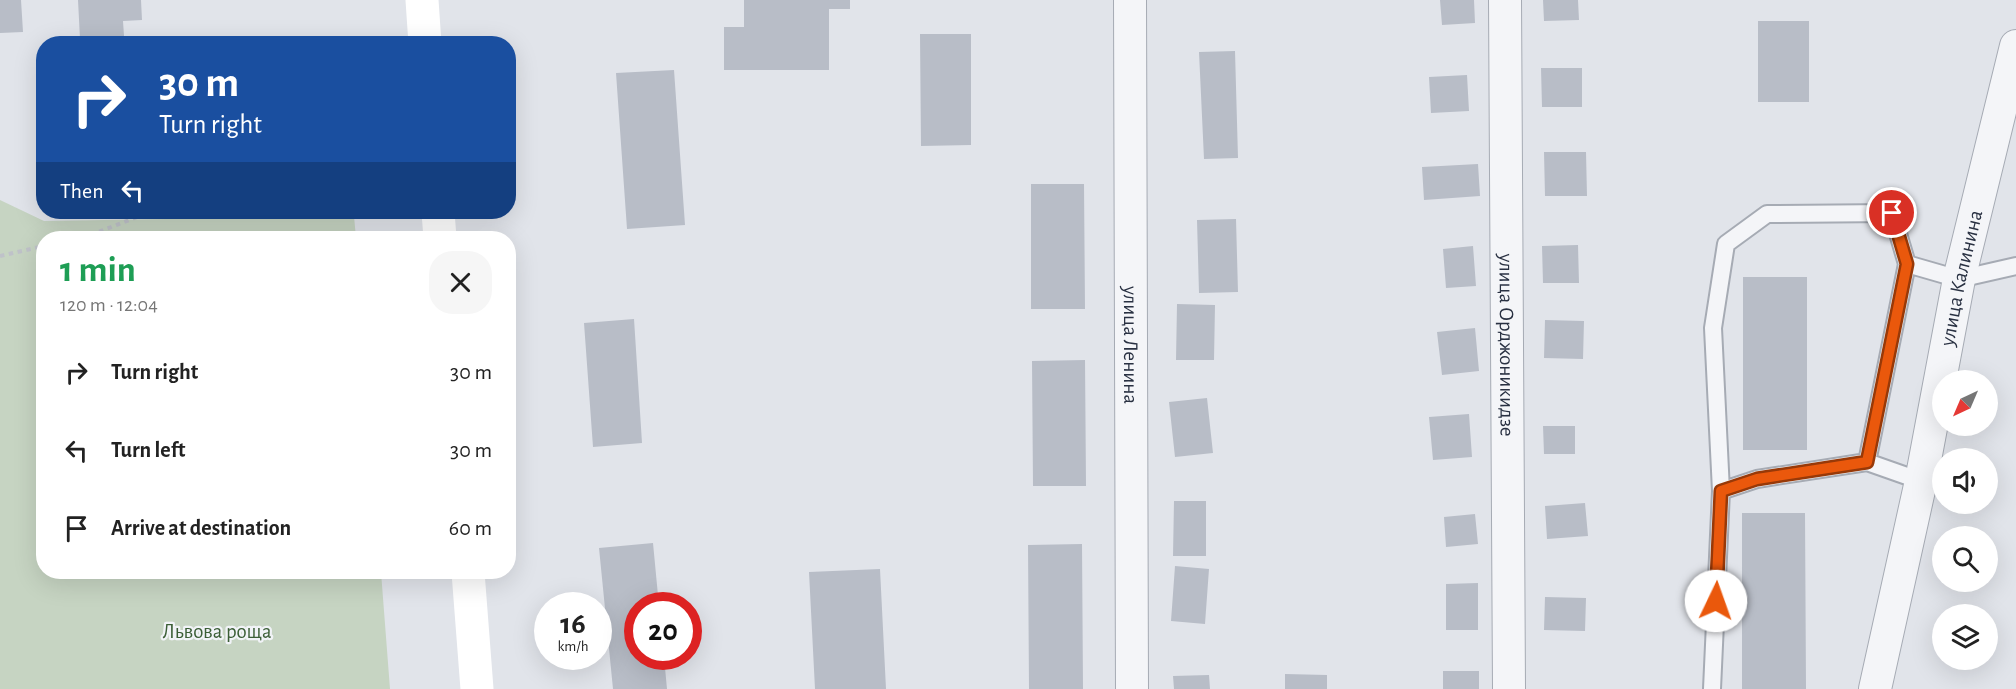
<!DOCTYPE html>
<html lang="en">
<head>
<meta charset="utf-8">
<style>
  :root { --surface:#fff; --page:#f6f6f6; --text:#222; --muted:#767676 }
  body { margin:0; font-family:"Alegreya Sans",sans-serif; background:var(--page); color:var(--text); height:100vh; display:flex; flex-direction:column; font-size:22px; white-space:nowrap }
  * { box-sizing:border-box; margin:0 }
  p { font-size:20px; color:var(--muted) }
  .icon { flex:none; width:33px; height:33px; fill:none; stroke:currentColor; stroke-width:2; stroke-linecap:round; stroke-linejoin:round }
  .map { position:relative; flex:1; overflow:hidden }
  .details { position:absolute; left:36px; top:231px; width:480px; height:348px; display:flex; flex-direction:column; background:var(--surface); border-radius:24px; box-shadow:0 6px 24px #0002 }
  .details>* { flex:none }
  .top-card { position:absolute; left:36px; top:36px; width:480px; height:183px; border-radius:24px; box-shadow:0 6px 24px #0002; background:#1a4fa0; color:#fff; overflow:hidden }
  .needle { width:39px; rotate:224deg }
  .controls { position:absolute; left:1932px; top:370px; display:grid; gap:12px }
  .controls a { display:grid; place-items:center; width:66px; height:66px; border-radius:50%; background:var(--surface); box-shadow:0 6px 24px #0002; font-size:30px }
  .speed { position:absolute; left:534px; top:592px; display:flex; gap:12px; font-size:30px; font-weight:700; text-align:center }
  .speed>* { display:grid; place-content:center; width:78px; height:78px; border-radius:50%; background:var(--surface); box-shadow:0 6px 24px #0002; line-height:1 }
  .speed small { font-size:15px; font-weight:400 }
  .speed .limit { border:9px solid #d22; background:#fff; color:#111 }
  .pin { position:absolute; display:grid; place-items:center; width:51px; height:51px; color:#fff; margin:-26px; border:3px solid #fff; border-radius:50%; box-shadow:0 2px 6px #0007 }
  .me { position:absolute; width:66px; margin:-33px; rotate:3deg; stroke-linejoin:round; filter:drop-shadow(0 0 4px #0008) }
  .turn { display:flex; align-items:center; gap:21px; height:126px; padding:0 24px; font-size:27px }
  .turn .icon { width:78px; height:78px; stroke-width:2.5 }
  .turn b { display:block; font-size:42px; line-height:51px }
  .then { display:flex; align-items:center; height:57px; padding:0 24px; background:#0003; gap:12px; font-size:22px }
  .round { display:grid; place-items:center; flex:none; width:63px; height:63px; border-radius:24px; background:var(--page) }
  .headline { display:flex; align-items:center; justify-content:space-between; height:102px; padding:0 24px }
  h1 { font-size:36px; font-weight:600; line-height:45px; color:#1e9e55 }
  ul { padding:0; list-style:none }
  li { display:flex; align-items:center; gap:18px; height:78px; padding:0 24px }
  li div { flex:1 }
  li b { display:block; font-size:22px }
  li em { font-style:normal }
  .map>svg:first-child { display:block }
</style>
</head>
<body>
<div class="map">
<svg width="2016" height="689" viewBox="0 0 2016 689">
  <rect width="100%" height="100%" fill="#e1e4ea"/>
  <!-- green -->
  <path fill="#c6d4c2" d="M0 200 44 221 354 216 356 238H44V572H381L390 689H0Z"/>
  <!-- building -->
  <path fill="#b8bdc7" d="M0 0H21L23 32 0 33Z
    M78 0H141L142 20 123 21 124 36 80 39Z
    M744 0H850V9H829V70H724V27H744Z
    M1440 0H1474L1475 23 1442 25Z
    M1543 0H1578L1579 20 1544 21Z
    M1758 21H1809V102H1758Z
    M920 34H971V145L921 146Z
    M1235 51 1238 158 1204 159 1199 52Z
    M1541 68H1582V107H1542Z
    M674 70 685 225 627 229 616 73Z
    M1467 75 1469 111 1431 113 1429 77Z
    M1544 152H1586L1587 196H1545Z
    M1478 164 1480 196 1424 200 1422 167Z
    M1031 184H1084L1085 309H1031Z
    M1236 219 1238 292 1199 293 1197 220Z
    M1578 245 1579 283H1543L1542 246Z
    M1473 246 1476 286 1446 288 1443 249Z
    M1743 277H1807V450H1743Z
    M1177 304 1215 305 1214 360H1176Z
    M634 319 642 443 593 447 584 323Z
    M1545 320 1584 321 1583 359 1544 358Z
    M1475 328 1479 371 1442 375 1437 332Z
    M1085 360 1086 486H1033L1032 361Z
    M1207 398 1213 453 1175 457 1169 402Z
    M1469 414 1472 457 1433 460 1429 417Z
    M1543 426H1575V454H1544Z
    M1174 501H1206V556H1173Z
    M1585 503 1588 536 1547 539 1545 506Z
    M1742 513H1805L1806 689H1742Z
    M1475 514 1478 544 1446 547 1444 517Z
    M653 543 659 606H638V657H664L667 689H613L599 548Z
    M1082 544 1083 689H1029L1028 545Z
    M1175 566 1209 569 1205 624 1171 621Z
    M880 569 886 689H815L809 572Z
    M1478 583V630H1446V584Z
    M1545 597 1586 598 1585 631 1544 630Z
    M1443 671H1479V689H1443Z
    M1285 674 1327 675V689H1285Z
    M1209 675 1210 689H1174L1173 676Z"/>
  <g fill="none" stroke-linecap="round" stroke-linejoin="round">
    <defs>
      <path id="lane" d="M1867 462 1907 264
        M1721 491 1757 479 1867 462 1921 481
        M1712 689 1721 491 1713 328 1726 244 1767 214 1892 213 1907 264 1959 279 2016 266"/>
      <g id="street">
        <path id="s1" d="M1130 0 1132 689"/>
        <path id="s2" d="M1505 0 1509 689"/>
        <path id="s3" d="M1875 689 1921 481 1959 279 2016 46"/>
      </g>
    </defs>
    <!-- lane casing -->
    <use href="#lane" stroke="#a6abb4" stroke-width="20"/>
    <!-- street casing -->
    <use href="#street" stroke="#a6abb4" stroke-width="34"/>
    <!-- path -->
    <path stroke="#bfc2c9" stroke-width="4" stroke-dasharray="4.5 4.5" stroke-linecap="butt" d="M73 238 93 234 150 212
      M0 256 44 246"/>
    <!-- lane -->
    <use href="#lane" stroke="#f4f5f8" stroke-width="16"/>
    <!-- street -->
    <use href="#street" stroke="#f4f5f8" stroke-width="32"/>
    <!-- secondary -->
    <path stroke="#fff" stroke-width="33" d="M422 0 425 44
      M438 212 440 238
      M468 572 477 689"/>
  </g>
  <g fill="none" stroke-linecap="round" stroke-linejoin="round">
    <defs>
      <path id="route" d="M1716 601 1721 491 1757 479 1867 462 1907 264 1892 213"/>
    </defs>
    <!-- route casing -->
    <use href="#route" stroke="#983908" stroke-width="15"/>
    <!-- route -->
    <use href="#route" stroke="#ea580c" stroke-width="10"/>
  </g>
  <g text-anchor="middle" stroke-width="4.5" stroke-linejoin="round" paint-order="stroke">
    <!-- street labels -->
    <g font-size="21" fill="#293142" stroke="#f1f3f7">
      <text dy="7" stroke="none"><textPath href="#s3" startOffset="420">улица Калинина</textPath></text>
      <text dy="7" stroke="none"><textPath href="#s1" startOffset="345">улица Ленина</textPath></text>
      <text dy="7" stroke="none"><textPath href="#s2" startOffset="345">улица Орджоникидзе</textPath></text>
    </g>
    <!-- park labels -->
    <g font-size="21" fill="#3b5e36" stroke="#f1f3f7">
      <text x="217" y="638">Львова роща</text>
    </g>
  </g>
</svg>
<div class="controls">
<a><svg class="needle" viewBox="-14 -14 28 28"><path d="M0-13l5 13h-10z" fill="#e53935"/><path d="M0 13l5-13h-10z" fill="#767676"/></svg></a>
<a><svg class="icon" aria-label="sound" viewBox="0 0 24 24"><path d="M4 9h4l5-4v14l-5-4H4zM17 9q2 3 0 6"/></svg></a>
<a><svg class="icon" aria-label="search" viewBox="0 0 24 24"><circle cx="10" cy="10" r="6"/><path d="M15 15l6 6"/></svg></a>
<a><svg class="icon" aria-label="layers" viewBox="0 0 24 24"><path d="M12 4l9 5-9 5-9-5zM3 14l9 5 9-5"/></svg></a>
</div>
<div class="speed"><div>16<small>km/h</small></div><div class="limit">20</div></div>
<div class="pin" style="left:1892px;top:213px;background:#d93025"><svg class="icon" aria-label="arrive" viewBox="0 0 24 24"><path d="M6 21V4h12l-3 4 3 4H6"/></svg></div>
<svg class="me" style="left:1716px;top:601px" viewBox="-20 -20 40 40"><circle r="19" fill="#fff"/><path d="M0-13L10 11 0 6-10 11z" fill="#ea580c"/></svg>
<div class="top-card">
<div class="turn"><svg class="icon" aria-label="right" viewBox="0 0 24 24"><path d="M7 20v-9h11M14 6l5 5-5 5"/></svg><div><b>30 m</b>Turn right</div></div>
<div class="then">Then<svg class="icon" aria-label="left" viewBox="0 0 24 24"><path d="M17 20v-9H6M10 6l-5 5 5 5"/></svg></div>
</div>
<section class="details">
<div class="headline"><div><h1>1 min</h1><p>120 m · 12:04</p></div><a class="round"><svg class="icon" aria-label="close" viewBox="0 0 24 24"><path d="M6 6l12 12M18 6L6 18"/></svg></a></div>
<ul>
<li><svg class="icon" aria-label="right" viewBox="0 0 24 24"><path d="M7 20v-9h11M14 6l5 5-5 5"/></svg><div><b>Turn right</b></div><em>30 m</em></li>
<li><svg class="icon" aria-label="left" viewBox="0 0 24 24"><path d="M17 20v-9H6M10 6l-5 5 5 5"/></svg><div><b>Turn left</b></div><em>30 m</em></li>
<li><svg class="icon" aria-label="arrive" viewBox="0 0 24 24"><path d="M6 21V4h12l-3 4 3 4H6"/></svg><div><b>Arrive at destination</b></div><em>60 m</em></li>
</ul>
</section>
</div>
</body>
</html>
